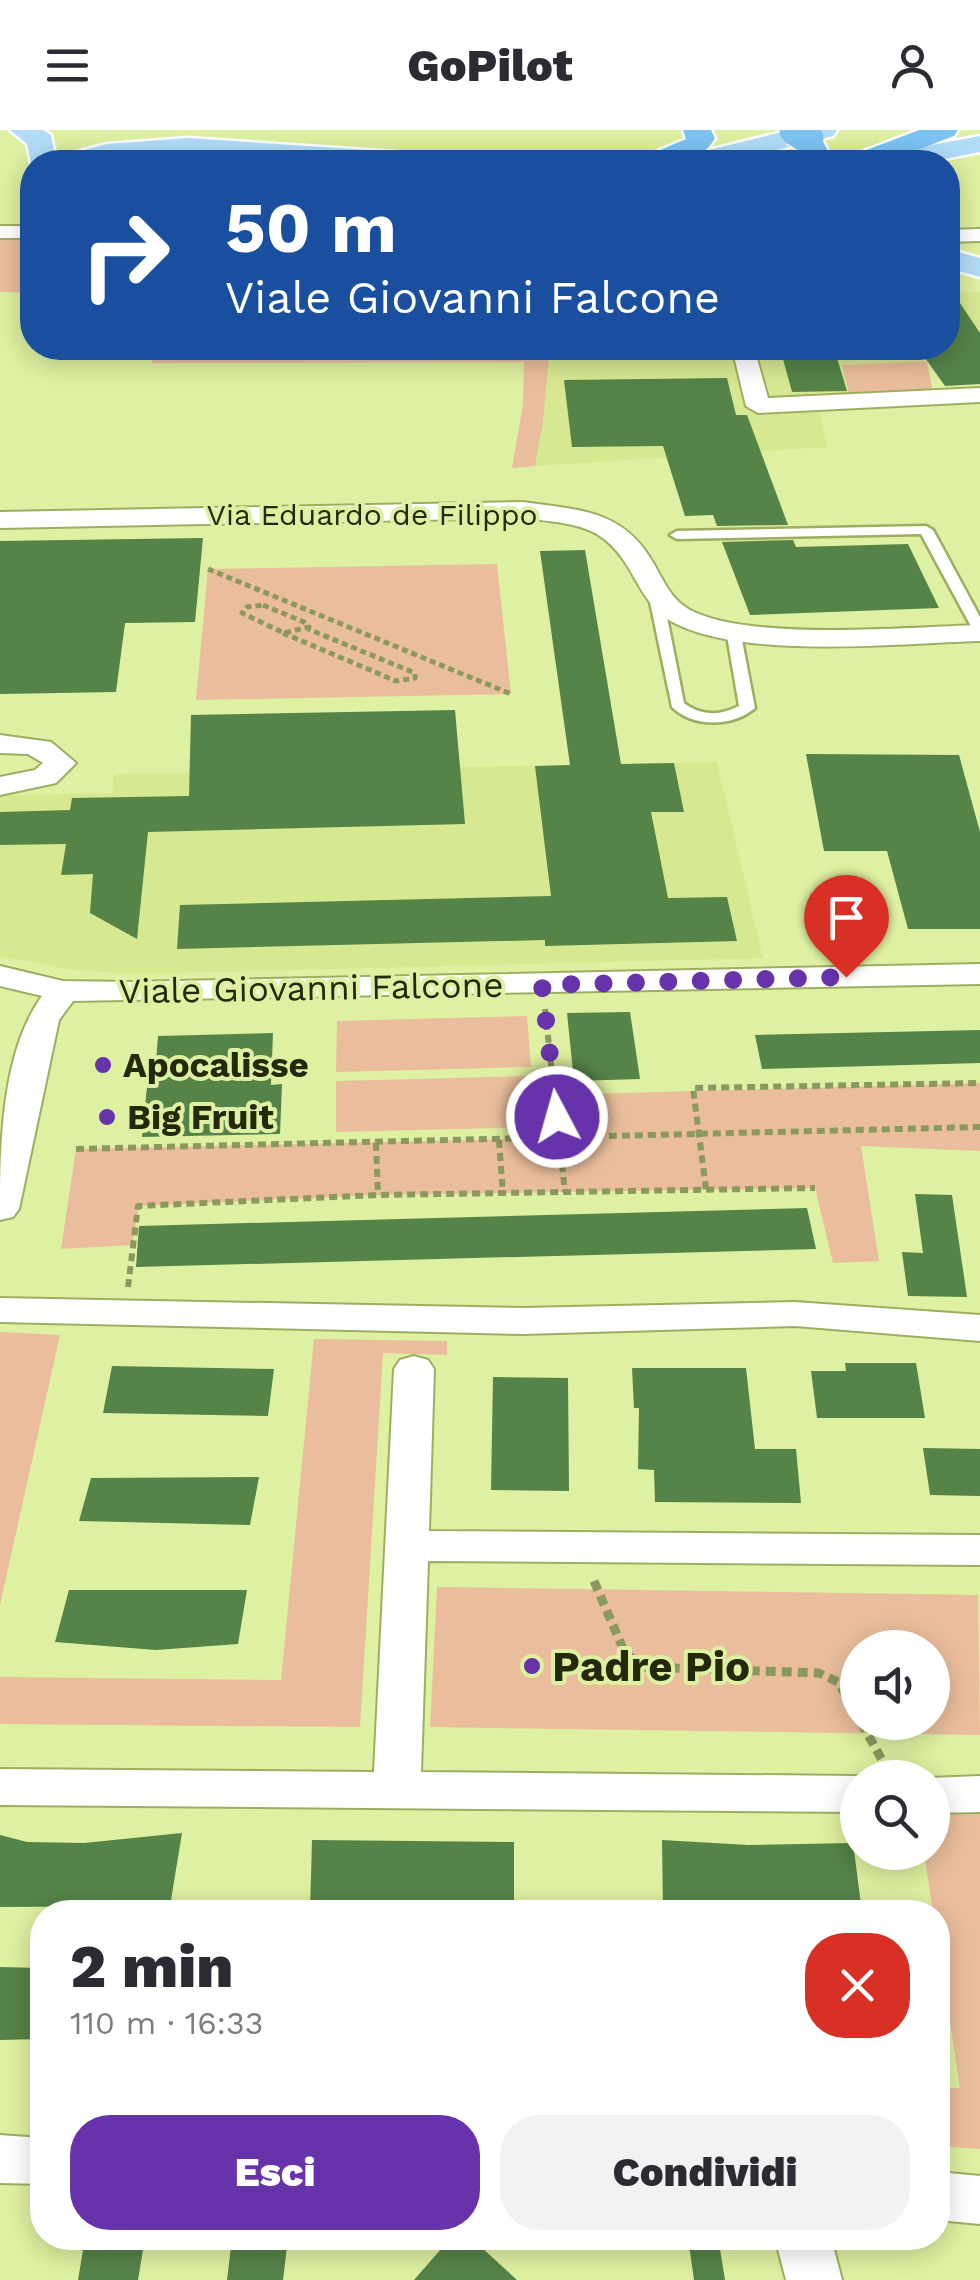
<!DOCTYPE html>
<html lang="it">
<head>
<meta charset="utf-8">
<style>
  :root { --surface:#fff; --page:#f2f2f3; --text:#2b2b33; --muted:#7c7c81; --accent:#6733aa }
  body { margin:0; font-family:"Work Sans",sans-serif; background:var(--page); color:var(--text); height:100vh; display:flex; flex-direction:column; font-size:38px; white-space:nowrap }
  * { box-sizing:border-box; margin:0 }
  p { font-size:32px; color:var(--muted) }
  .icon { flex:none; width:55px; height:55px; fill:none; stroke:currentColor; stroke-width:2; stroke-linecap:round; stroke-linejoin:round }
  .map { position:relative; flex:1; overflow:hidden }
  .panel { position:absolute; left:30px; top:1770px; width:920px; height:350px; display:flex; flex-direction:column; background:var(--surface); border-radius:40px; box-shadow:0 5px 25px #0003 }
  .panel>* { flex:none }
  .guide { position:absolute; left:20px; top:20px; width:940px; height:210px; border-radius:40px; box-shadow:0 5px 25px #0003; background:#1a4fa0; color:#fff; overflow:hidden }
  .fabs { position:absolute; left:840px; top:1500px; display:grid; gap:20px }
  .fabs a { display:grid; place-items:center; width:110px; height:110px; border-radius:50%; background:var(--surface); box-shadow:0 5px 25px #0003; font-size:50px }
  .pin { position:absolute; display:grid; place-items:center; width:85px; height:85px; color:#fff; margin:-102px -42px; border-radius:50% 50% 50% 0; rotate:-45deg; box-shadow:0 0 10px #0007 }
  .pin .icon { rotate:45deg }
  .me { position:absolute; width:110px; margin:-55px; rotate:354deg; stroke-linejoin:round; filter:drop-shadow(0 0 8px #0008) }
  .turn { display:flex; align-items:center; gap:35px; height:210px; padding:0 40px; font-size:45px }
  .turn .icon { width:130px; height:130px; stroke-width:2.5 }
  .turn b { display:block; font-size:70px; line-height:85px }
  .round { display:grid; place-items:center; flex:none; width:105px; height:105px; border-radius:40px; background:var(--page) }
  .headline { display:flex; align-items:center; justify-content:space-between; height:170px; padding:0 40px }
  h1 { font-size:60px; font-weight:800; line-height:75px }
  .cta { display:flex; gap:20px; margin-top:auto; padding:20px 40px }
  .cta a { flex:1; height:115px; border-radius:40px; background:var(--accent); color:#fff; font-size:40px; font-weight:800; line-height:115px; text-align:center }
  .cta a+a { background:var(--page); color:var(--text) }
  header { display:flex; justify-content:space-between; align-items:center; height:130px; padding:0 40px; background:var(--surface); font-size:45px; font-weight:800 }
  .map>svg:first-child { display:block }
</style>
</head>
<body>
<header><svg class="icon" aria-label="menu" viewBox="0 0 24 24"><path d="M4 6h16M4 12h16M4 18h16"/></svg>GoPilot<svg class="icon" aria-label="person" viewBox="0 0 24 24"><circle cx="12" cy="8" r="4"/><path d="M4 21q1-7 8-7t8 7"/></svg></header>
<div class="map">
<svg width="980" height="2150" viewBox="0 0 980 2150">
  <rect width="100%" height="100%" fill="#def0a1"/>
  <!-- built -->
  <path fill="#d6e991" d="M980 162V229L843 235 852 276 826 277 820 283 828 317 535 336 543 292 550 218H948V163Z
    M717 632 763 828 134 844 73 840 0 826V665L112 663 114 644Z"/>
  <!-- green -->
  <path fill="#eabe9c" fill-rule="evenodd" d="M0 108H32V163L0 162Z
    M156 218H550L543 292 535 336 512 338 523 274 524 232 152 233Z
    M927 231 933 263 850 268 842 235Z
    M497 434 511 564 196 570 208 439Z
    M527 886 531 937 336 942 337 891Z
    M531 946 536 997 336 1002V951Z
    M980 953V1021L861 1016 879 1131 833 1133 815 1058 378 1065 139 1076 132 1115 61 1119 76 1019 558 1008 555 965Z
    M0 1202 60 1205 0 1475Z
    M314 1209 447 1211V1225L383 1223 360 1597 0 1594V1547L281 1550Z
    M437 1457 978 1465 980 1605 430 1597ZM858 1518H932V1592H858Z
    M933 1683H980V2019L938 2016V1959L960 1958 938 1812V1782H933L924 1723 932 1722Z"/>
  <!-- building -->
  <path fill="#558348" d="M948 155 980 203V254L945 256 918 218H948Z
    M780 218H834L847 261 792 262Z
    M727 248 736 285H747L788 395 717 396 713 385 685 386 663 316 572 317 564 250Z
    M203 408 195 492 125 493 116 562 0 564V411Z
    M793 410 796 417 908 414 939 478 750 485 722 412Z
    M585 420 621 634 674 633 684 682H651L668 768 727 767 737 811 545 816V810L177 819 180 775 551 766 535 636 570 635 540 421Z
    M455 580 465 694 148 702 137 809 90 783 93 744 61 745 66 714 0 715V682L70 680 72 668 189 666 191 585Z
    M806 624 959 625 980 702V799H908L887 721H824Z
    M630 882 640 949 574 951 567 883Z
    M980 900V933L762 939 755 905Z
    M273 903 271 955 282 954 280 1004 142 1007 147 957H154L158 906Z
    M915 1064 952 1065 967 1167 908 1166 902 1122 923 1123Z
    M807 1078 816 1119 136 1137 139 1096Z
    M845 1233H916L925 1288H817L811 1241H846Z
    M112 1236 274 1239 268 1286 103 1283Z
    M632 1238H746L755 1319H796L801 1373 655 1372 654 1340 638 1339 639 1278H634Z
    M493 1247 568 1248 569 1361 491 1360Z
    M923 1318 980 1319V1366L930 1365Z
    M259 1347 250 1395 79 1391 91 1348Z
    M69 1460H247L238 1514 156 1520 55 1512Z
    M182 1703 170 1776 0 1777V1705L27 1712 84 1713Z
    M312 1710 514 1712V1782H310Z
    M662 1710 748 1715 853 1713 862 1782 663 1781Z
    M0 1837 42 1838V1909L0 1910Z
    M85 2108H145L138 2150H78Z
    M232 2108H288L283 2150H227Z
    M463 2113 481 2117 517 2150H414L441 2119Z
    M719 2113 725 2150H694L689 2115Z"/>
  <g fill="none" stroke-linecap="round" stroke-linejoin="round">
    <defs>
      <path id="lane" d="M926 396 933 400 980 487V504L973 500 921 404 677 409 670 405 677 401Z
        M656 463 663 467 684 573C701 586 720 586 739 576L726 500 733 496 740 500 755 578C733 597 693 598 672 577L649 467Z"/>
      <path id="street" d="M0 96H32V108H0Z
        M980 99V111L948 112V100Z
        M732 218H754L768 268 980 258V272L758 283 746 276Z
        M523 372C579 380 623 379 654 434 664 452 672 471 692 481 753 511 908 497 980 495V511C899 513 738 531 669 490 654 481 644 465 635 449 606 394 581 395 523 388L0 398V382Z
        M0 605 51 612 76 633 56 653 0 665V647L35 640 43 633 28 624 0 623Z
        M980 834V854L73 871 59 890 19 1079 13 1087 0 1090C0 1020 0 924 42 866L0 856V836L63 851 130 852Z
        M0 1168 523 1178 795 1172 980 1185V1211L795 1196 523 1204 0 1192Z
        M414 1226 428 1230 434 1239 429 1401 980 1405V1435L428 1431 421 1642 858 1646 864 1648H858V1682L0 1675V1639L374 1642 394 1239 400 1230Z
        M980 1646V1682L932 1683V1648H929Z
        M0 2005 42 2008V2054L0 2053Z
        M938 2042 980 2046V2094L938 2090Z
        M775 2108H831L842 2150H786Z"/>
      <path id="primary" d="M10 0H43L51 5 56 32H32V38L27 14Z
        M790 0H837L833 6 727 32H681L685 26Z
        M980 6V22L929 32H874L878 26 888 23Z
        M188 8 396 22 406 24 410 30 321 32 188 24 102 32H57L61 26 107 14Z
        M948 119 980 128V147L948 138Z"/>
      <path id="highway" d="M683 0H711L715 8C700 35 670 32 642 32L646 26 686 9Z
        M807 0 818 2 828 21 818 32H789L799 20 794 8Z
        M919 0H958L954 6 885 32H847L851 26Z"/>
    </defs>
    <!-- lane casing -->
    <use href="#lane" stroke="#9eae61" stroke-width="5"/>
    <!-- street casing -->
    <use href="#street" stroke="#9eae61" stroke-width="4"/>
    <!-- primary casing -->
    <use href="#primary" stroke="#fff" stroke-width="5"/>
    <!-- highway casing -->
    <use href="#highway" stroke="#fff" stroke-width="5"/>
    <!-- path-far2 -->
    <path stroke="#8b985e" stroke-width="5" stroke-dasharray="6 4" stroke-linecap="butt" d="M208 439 511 564
      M263 475 304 492 309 497 284 503 242 483 247 477Z
      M283 503 396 551 415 548V543L308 499"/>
    <!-- path-far1 -->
    <path stroke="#8b985e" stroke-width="6" stroke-dasharray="8 5" stroke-linecap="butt" d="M545 879 565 1062
      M499 1010 503 1064
      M376 1013 378 1065
      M76 1019 980 997
      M706 1059 693 958 980 953
      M128 1157 138 1076 378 1065 815 1058"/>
    <!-- path -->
    <path stroke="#8b985e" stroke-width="9" stroke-dasharray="10 6" stroke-linecap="butt" d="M594 1451 624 1521 642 1537 819 1543 838 1552 858 1586
      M861 1592 892 1648"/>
    <!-- lane -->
    <use href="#lane" fill="#fff" fill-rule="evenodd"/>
    <!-- street -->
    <use href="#street" fill="#fff" fill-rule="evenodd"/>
    <!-- primary -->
    <use href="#primary" fill="#b1dcf8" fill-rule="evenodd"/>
    <!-- highway -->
    <use href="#highway" fill="#7dc4f3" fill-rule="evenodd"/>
    <defs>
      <path id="highway-bridge" d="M795 0 808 8"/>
    </defs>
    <!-- highway-bridge casing -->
    <use href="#highway-bridge" stroke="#fff" stroke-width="34" stroke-linecap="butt"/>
    <!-- highway-bridge -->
    <use href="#highway-bridge" stroke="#7dc4f3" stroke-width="31"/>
  </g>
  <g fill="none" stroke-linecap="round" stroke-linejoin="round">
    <!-- route -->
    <path stroke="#6733aa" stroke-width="18" stroke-dasharray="0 32.4" d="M557 987 542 855 846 847"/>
  </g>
  <!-- markers -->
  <g fill="#6733aa" stroke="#def0a1" stroke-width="4">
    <circle cx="103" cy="935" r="10"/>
    <circle cx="107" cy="987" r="10"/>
    <circle cx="532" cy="1536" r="10"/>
  </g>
  <g text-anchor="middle" stroke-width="8" stroke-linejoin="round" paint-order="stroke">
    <!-- far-street labels -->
    <g font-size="30" fill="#232909" stroke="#def0a1">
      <text x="372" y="395">Via Eduardo de Filippo</text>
    </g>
    <!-- street labels -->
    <g font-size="35" fill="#232909" stroke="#def0a1">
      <text transform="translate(311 858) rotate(-1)" y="12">Viale Giovanni Falcone</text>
    </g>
    <!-- poi labels -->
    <g font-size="35" font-weight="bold" fill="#232909" stroke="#def0a1" text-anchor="start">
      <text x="123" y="947">Apocalisse</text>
      <text x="127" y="999">Big Fruit</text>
    </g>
    <!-- near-poi labels -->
    <g font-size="42" font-weight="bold" fill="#232909" stroke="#def0a1" text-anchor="start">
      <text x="552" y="1551">Padre Pio</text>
    </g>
  </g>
</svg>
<div class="fabs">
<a><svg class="icon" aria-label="sound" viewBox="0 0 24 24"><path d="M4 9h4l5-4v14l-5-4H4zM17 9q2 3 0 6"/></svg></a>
<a><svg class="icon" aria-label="search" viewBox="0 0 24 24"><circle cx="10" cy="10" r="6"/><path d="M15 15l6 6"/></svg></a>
</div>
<div class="pin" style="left:846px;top:847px;background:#d93025"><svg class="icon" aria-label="arrive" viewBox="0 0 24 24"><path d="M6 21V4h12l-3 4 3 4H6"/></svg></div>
<svg class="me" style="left:557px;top:987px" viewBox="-20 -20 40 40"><circle r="17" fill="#6733aa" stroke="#fff" stroke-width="3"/><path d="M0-11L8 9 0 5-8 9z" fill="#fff"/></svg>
<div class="guide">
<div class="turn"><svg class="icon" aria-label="right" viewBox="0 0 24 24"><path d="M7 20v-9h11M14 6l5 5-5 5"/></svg><div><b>50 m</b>Viale Giovanni Falcone</div></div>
</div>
<section class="panel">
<div class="headline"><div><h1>2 min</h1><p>110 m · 16:33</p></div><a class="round" style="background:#d93025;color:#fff"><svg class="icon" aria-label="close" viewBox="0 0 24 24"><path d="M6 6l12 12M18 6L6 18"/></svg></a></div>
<div class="cta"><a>Esci</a><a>Condividi</a></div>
</section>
</div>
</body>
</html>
